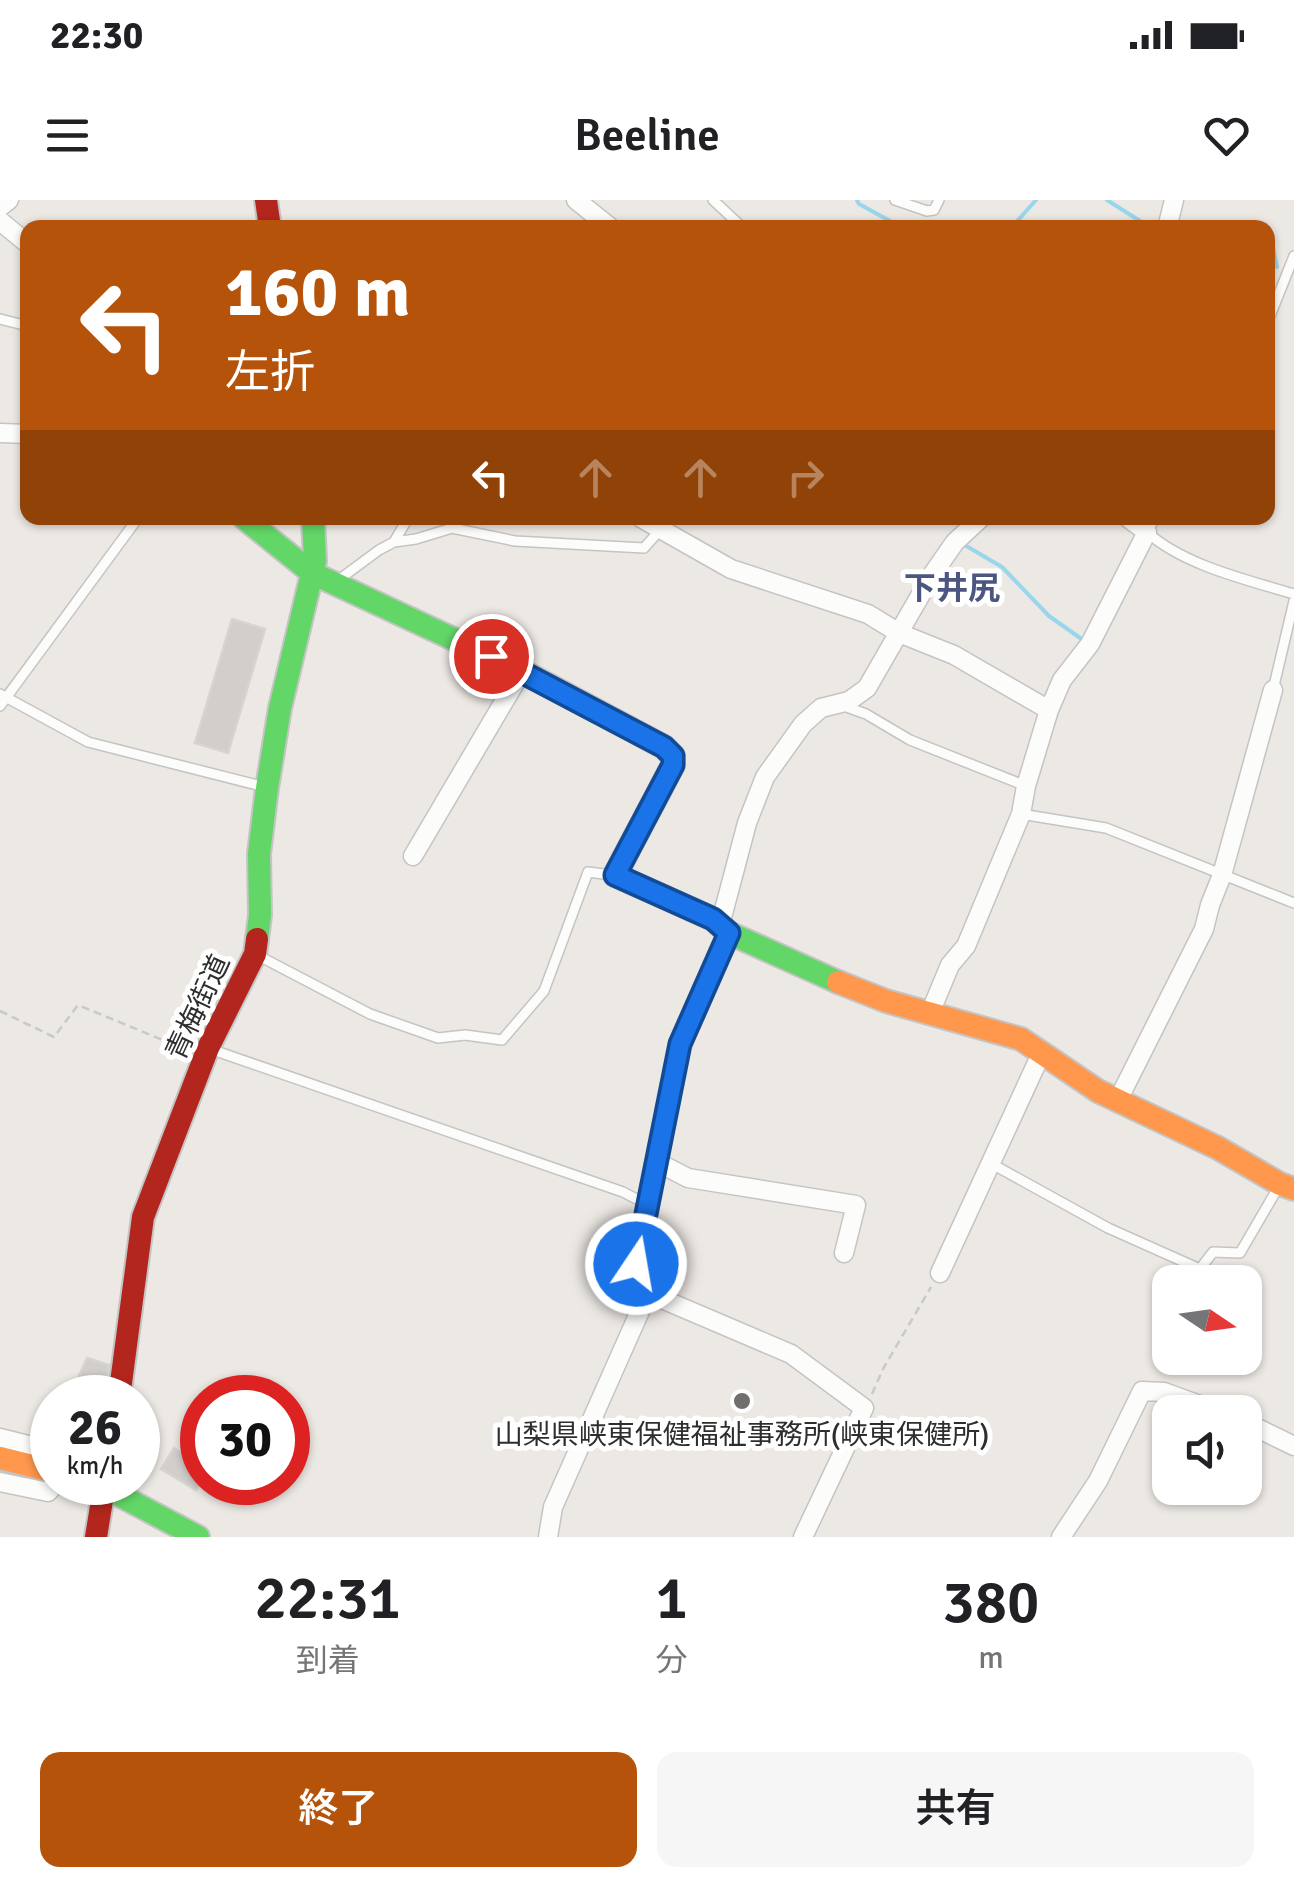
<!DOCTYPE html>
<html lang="ja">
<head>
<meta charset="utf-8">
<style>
  :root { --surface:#fff; --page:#f6f6f6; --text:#202124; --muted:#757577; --accent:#b45309 }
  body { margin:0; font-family:Signika,"Noto Sans JP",sans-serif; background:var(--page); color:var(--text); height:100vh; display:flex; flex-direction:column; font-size:38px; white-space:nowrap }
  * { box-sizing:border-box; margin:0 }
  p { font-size:32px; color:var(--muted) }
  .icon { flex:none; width:55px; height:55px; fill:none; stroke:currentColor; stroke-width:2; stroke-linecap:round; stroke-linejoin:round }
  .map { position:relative; height:1337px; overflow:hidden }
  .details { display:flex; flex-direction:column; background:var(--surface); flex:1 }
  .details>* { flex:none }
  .hud { position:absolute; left:20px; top:20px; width:1255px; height:305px; border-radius:20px; box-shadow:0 2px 8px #0004; background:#b45309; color:#fff; overflow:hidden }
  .needle { width:65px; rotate:103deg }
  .buttons { position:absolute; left:1152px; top:1065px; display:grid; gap:20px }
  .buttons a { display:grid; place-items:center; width:110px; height:110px; border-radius:20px; background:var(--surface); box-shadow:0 2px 8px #0004; font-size:50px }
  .speed { position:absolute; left:30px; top:1175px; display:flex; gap:20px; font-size:50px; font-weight:700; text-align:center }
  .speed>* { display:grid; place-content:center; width:130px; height:130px; border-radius:50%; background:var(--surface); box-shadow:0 2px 8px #0004; line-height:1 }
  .speed small { font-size:25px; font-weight:400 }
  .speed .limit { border:15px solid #d22; background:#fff; color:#111 }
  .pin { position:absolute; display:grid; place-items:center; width:85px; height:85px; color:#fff; margin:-42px; border:5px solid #fff; border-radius:50%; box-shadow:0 2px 10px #0007 }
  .me { position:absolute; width:110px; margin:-55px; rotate:12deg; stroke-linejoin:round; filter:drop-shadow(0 0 8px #0008) }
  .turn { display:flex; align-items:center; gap:35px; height:210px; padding:0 40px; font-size:45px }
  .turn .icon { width:130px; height:130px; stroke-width:2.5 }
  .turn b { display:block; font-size:70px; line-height:85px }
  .lanes { display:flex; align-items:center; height:95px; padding:0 40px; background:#0003; justify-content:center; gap:50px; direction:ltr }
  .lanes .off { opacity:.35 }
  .eta { display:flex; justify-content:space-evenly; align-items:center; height:170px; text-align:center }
  .eta b { font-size:60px; font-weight:600; line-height:70px }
  .button { display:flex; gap:20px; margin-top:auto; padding:20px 40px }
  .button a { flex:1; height:115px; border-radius:20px; background:var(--accent); color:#fff; font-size:40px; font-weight:600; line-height:115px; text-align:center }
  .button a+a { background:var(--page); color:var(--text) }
  .status { display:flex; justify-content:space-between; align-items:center; height:70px; padding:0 50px; background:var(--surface); direction:ltr }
  .status svg { height:28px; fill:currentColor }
  header { display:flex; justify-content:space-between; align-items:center; height:130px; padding:0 40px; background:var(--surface); font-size:45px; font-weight:600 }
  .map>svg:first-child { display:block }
</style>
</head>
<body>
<div class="status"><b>22:30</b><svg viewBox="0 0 49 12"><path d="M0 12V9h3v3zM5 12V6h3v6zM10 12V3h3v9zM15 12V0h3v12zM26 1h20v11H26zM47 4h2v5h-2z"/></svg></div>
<header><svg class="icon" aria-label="menu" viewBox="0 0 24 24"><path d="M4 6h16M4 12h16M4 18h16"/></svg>Beeline<svg class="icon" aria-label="heart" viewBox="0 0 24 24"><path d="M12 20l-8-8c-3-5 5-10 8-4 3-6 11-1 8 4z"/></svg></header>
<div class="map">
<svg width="1294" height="1337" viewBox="0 0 1294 1337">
  <rect width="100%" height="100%" fill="#ece8e4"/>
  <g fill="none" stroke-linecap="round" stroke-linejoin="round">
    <!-- stream -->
    <path stroke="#99d6ec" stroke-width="4" d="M857 0 859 4 903 28
      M1107 0 1151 28
      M1011 28 1036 0
      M1268 44 1272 43 1277 67
      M904 318 918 322 923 318
      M963 344 1002 367 1049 416 1083 440"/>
  </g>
  <!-- building -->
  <path fill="#d1cecb" stroke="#d7d4d0" stroke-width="2.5" d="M232 419 265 429 228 553 195 543Z
    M87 1158 109 1165 105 1185 79 1176Z
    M174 1248 202 1266V1280L196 1290 161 1269Z"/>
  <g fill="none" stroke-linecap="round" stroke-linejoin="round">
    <defs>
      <path id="lane" d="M713 0 743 28
        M895 0 927 11 934 10 939 0
        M0 119 28 126
        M1268 121 1294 56
        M1155 318 1147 332C1183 365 1247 380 1294 394
        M394 342 408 318
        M337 381 379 350 394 342 416 339 452 328 515 341 644 348 660 330 668 318
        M1273 490 1294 401
        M0 494 88 542 265 587
        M841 505 866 514 910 540 1026 586
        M0 506 138 318
        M1021 614 1106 628 1294 703
        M257 755 370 814 438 838 465 835 502 840 544 791 588 672 612 675
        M213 850 623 992 648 1005
        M992 964 1108 1028 1200 1069 1213 1052 1240 1053 1279 986"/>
      <path id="street" d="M576 0 611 28
        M0 7 9 0
        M0 21 28 44
        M1167 28 1174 0
        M0 233 28 234
        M641 318 731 369 868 414 899 433 954 455 1049 510
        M413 656 522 471
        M720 725 747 623 765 577 803 524 821 508 849 501 867 488 932 375 955 342 981 318
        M930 813 950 765 966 746 1021 614 1026 586 1049 510 1062 480 1090 444 1147 332 1128 318
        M1118 900 1204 729 1210 705 1222 675 1273 490
        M657 962 680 843 729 733
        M940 1073 1042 852
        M1245 1222 1294 1246
        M0 1238 52 1251
        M0 1282 48 1292 57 1282
        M548 1337 553 1307 648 1093
        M803 1337 864 1208 791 1154 648 1093 636 1064 657 962 688 978 856 1005 844 1053
        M1061 1337 1098 1281 1142 1191 1164 1192 1219 1212"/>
      <path id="fast" d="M244 318 312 373 522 471 664 547 673 556V565L615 675 713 719 729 733 838 782
        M257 739 260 715 259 654 267 588 280 508 315 361 313 318
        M88 1282 104 1287 198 1337"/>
      <path id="slow" d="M838 782 886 801 1021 839 1098 891 1218 948 1280 984 1294 989
        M0 1258 52 1271"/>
      <path id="jam" d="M266 0 270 28
        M119 1198 143 1017 208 848 255 754 257 739
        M96 1337 105 1282"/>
    </defs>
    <!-- lane casing -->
    <use href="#lane" stroke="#c5c4c5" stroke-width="12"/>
    <!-- street casing -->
    <use href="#street" stroke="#c5c4c5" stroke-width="21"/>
    <!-- fast casing -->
    <use href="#fast" stroke="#c5c4c5" stroke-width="26"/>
    <!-- slow casing -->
    <use href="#slow" stroke="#c5c4c5" stroke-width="26"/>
    <!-- jam casing -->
    <use href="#jam" stroke="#c5c4c5" stroke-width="26"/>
    <!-- path -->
    <path stroke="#c9c9c8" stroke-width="2.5" stroke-dasharray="8 5" stroke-linecap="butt" d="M0 811 54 837 78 805 187 850
      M872 1194 883 1169 931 1087"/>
    <!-- lane -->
    <use href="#lane" stroke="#fcfcfb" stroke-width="9"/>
    <!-- street -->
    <use href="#street" stroke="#fcfcfb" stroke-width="18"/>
    <!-- fast -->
    <use href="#fast" stroke="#63d668" stroke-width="22"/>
    <!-- slow -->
    <use href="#slow" stroke="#ff974d" stroke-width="22"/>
    <!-- jam -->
    <use href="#jam" stroke="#b3261e" stroke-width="22"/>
  </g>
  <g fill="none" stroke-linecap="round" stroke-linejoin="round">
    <defs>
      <path id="route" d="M491 456 664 547 673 556V565L615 675 713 719 729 733 680 844 636 1064"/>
    </defs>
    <!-- route casing -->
    <use href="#route" stroke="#114b97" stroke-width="25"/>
    <!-- route -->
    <use href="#route" stroke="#1a73e8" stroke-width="18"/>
  </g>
  <!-- markers -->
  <circle fill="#706f6e" stroke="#fff" stroke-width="4" cx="742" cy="1201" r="10"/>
  <g text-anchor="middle" stroke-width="10" stroke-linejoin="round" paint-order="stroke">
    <!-- street labels -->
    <g font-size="28" fill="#2e2e2e" stroke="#fff">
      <text transform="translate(197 807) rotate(-65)" y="10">青梅街道</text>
    </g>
    <!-- poi labels -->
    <g font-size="28" fill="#2e2e2e" stroke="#fff">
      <text x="742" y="1244">山梨県峡東保健福祉事務所(峡東保健所)</text>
    </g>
    <!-- quarter labels -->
    <g font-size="32" font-weight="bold" fill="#4d5680" stroke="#fff">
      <text x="952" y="399">下井尻</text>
    </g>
  </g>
</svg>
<div class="buttons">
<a><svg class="needle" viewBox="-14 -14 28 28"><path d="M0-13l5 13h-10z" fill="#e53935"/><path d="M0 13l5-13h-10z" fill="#757577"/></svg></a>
<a><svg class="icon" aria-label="sound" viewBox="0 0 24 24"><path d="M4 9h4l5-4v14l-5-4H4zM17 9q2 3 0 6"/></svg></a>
</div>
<div class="speed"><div>26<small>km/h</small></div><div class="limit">30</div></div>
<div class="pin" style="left:491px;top:456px;background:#d93025"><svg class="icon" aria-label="arrive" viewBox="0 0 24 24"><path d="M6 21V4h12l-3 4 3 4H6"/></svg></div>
<svg class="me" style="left:636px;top:1064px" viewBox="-20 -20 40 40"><circle r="17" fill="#1a73e8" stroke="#fff" stroke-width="3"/><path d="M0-11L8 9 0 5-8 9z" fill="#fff"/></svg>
<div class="hud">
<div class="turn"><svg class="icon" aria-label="left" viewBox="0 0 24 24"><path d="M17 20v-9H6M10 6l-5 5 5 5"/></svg><div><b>160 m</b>左折</div></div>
<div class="lanes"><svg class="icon" aria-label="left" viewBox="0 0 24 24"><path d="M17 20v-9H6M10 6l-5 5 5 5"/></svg><svg class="icon off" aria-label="ahead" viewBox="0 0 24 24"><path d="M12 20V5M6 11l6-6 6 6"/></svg><svg class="icon off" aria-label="ahead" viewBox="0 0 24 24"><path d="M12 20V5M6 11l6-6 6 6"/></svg><svg class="icon off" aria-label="right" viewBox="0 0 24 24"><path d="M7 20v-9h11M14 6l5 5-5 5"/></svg></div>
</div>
</div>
<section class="details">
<div class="eta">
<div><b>22:31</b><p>到着</p></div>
<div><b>1</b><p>分</p></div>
<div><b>380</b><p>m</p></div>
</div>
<div class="button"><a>終了</a><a>共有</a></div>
</section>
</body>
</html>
